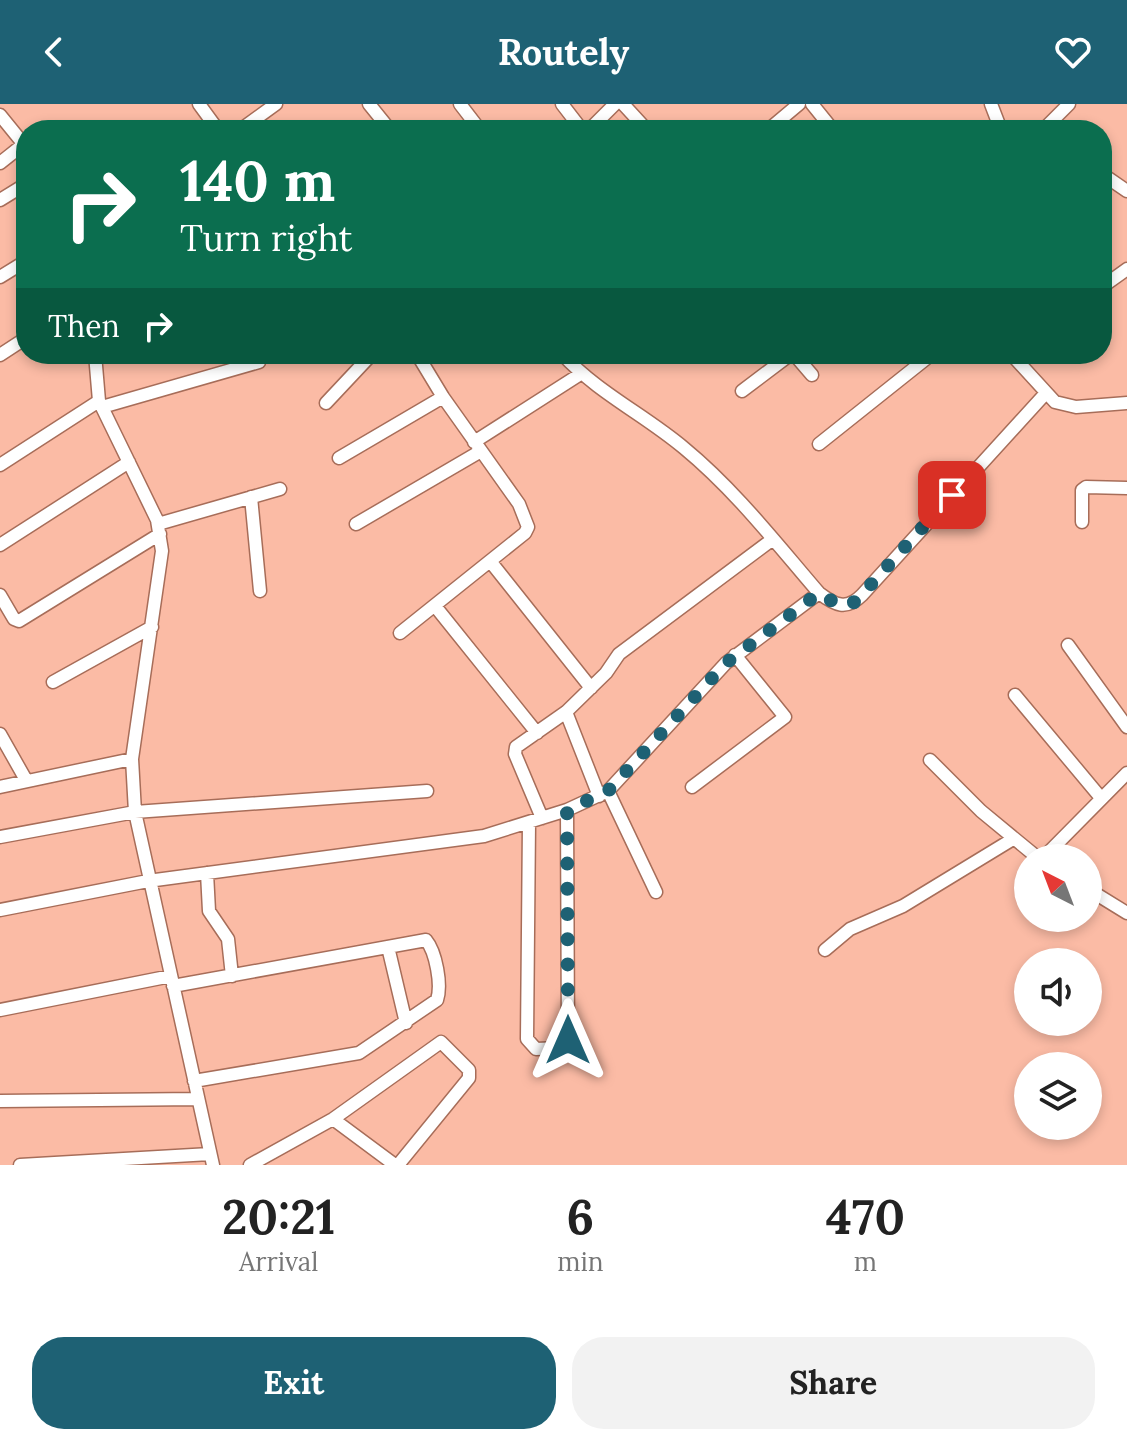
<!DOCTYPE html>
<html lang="en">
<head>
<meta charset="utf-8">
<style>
  :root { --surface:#fff; --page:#f2f2f2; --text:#222; --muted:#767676; --accent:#1e6174 }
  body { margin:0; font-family:Lora,serif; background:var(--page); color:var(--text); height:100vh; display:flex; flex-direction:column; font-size:30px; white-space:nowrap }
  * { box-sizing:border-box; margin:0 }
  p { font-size:26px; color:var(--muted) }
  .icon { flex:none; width:44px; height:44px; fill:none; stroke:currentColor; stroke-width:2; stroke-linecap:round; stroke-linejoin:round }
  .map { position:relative; height:1061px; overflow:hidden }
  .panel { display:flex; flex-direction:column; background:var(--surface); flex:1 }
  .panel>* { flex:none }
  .guide { position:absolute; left:16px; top:16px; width:1096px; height:244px; border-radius:32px; box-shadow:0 4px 12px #0003; background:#0b6e4f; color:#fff; overflow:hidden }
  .needle { width:52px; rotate:318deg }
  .controls { position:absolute; left:1014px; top:740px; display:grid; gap:16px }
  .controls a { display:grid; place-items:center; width:88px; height:88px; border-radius:50%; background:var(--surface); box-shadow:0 4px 12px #0003; font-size:40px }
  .pin { position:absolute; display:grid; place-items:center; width:68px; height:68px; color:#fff; margin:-34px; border-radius:16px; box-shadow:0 4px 12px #0006 }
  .me { position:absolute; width:88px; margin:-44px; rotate:0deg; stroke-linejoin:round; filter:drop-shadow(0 0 6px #0008) }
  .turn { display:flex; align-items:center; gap:28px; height:168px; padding:0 32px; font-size:36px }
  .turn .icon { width:104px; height:104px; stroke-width:2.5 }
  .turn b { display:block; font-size:56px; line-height:68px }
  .then { display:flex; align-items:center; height:76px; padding:0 32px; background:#0003; gap:16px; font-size:30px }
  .eta { display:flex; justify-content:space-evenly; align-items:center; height:136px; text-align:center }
  .eta b { font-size:48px; font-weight:700; line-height:56px }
  .button { display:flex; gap:16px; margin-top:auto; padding:16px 32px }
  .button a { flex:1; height:92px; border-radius:32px; background:var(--accent); color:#fff; font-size:32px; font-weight:700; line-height:92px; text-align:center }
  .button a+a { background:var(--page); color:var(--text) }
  header { display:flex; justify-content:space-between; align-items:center; height:104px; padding:0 32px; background:var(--accent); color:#fff; font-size:36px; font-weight:700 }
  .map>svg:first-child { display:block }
</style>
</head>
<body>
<header><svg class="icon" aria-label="back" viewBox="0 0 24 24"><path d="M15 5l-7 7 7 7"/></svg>Routely<svg class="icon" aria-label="heart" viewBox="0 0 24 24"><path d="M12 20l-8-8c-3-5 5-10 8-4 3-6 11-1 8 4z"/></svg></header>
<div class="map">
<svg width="1127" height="1061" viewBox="0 0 1127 1061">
  <rect width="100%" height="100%" fill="#fbbba5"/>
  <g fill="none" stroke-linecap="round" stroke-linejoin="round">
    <defs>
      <path id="minor" d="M199 0 218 26
        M369 0 390 26
        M460 0 480 26
        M562 0 582 26
        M623 0 647 26
        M812 0 833 26
        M991 0 1001 26
        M0 11 26 43
        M240 26 276 0
        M589 26 615 0
        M768 26 799 0
        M1043 26 1069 0
        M0 59 24 40
        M1102 77 1108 74 1127 87
        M0 96 26 80
        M0 173 26 157
        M1102 183 1127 165
        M95 250 99 297 157 416 162 447 132 655 135 708 213 1061
        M562 250C598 289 645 311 684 344 735 386 776 439 819 489 835 501 846 507 862 491L1045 290
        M794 250 812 271
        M1011 250 1055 298 1076 303 1127 299
        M0 251 26 234
        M742 287 791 250
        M326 299 372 250
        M102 303 259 258
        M474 338 582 269
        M819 340 932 250
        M339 354 443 293
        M0 361 99 297
        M251 393 260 487
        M1082 418V386L1086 383 1127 384
        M158 420 280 385
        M356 420 481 347
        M0 441 129 358
        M490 457 591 584
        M0 491 14 515 19 517 160 430
        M435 502 537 629
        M400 529 525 429 528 423 519 400 443 293 417 250
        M1068 541 1127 623
        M53 578 152 523
        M1015 591 1101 694
        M566 608 599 692
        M0 630 26 676
        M930 656 981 707 1038 754
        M0 683 132 655
        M692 683 785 613 735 551
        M608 687 656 788
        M542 714 515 650 516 643 566 608 606 569 619 550 773 435
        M529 719 527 935 536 945 561 944 568 936 567 706
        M0 733 135 708 427 687
        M1043 754 1127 669
        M207 769 209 807 228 835 232 872
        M1088 785 1127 809
        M0 806 148 777 484 732 567 706 608 687 726 559 819 489
        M388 843 406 919
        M825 846 850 825 903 802 1013 735
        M173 882 426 836C436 848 442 881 437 896L359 949 194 977
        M0 906 171 872
        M0 997 198 995
        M333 1015 395 1061
        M20 1061 210 1050
        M250 1061 333 1015 441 938 469 966V974L398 1061"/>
    </defs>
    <!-- minor casing -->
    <use href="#minor" stroke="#a76d59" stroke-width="15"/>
    <!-- minor -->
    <use href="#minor" stroke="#fff" stroke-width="12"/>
  </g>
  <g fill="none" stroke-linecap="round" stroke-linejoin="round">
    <!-- route -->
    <path stroke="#1e6174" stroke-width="14" stroke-dasharray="0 25.2" d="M568 936 567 706 608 687 726 559 819 489 840 502 855 498 952 391"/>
  </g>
</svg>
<div class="controls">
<a><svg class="needle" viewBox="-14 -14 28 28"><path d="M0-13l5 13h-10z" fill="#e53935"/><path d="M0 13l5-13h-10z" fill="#767676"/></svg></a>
<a><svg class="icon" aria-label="sound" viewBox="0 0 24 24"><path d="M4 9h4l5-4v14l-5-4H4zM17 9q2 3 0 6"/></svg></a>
<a><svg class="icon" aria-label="layers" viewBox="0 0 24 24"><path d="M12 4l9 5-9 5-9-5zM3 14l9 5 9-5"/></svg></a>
</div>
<div class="pin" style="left:952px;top:391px;background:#d93025"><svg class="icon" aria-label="arrive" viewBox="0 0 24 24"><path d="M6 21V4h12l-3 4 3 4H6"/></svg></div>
<svg class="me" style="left:568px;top:936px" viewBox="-20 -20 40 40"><path d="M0-17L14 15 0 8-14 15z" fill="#1e6174" stroke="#fff" stroke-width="4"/></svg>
<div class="guide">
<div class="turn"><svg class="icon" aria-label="right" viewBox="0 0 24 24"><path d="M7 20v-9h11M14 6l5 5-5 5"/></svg><div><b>140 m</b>Turn right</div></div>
<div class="then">Then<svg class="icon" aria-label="right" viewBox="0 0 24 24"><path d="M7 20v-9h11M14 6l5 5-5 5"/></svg></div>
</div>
</div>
<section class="panel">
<div class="eta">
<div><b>20:21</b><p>Arrival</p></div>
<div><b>6</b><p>min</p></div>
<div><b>470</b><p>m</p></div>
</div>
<div class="button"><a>Exit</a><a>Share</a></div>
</section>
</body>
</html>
